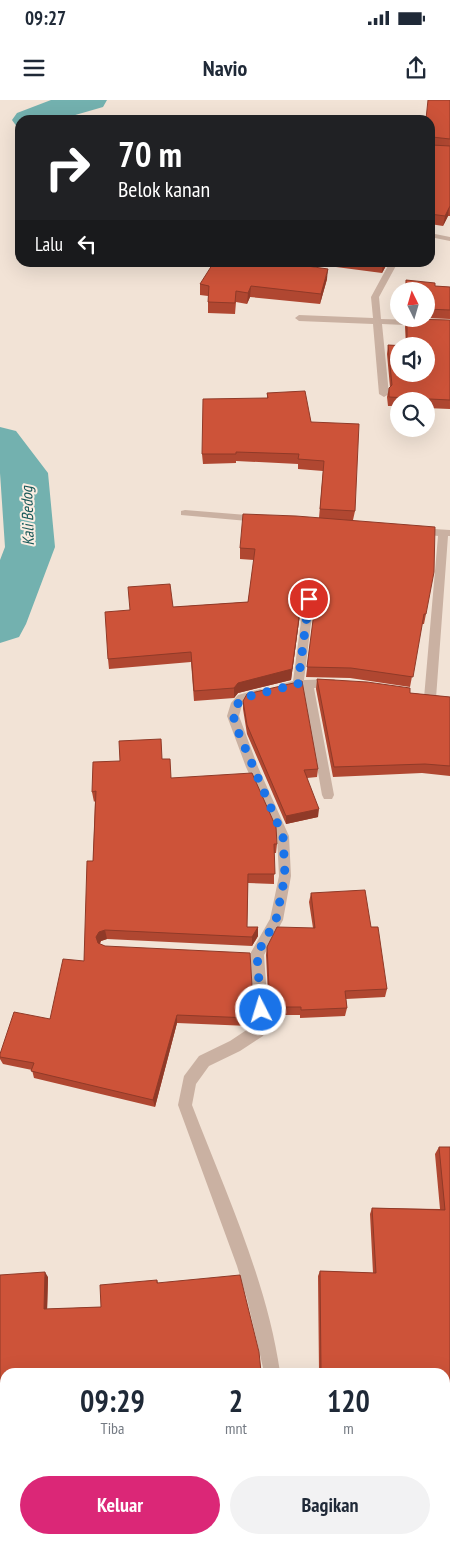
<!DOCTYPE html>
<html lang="id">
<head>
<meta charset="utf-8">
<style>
  :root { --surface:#fff; --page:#f2f2f3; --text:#1f2937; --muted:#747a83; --accent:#db2777 }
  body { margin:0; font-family:"PT Sans Narrow",sans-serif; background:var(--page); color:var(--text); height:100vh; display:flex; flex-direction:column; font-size:19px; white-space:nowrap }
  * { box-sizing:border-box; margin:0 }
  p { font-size:16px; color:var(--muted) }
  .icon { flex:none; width:28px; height:28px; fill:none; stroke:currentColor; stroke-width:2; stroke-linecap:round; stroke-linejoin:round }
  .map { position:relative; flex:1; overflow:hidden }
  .sheet { position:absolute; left:0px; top:1268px; width:450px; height:176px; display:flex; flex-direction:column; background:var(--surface); border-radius:15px 15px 0 0; box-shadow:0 5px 20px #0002 }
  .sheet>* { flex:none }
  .top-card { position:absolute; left:15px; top:15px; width:420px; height:152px; border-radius:15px; box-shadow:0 5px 20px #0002; background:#202124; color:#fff; overflow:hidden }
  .needle { width:32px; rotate:355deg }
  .controls { position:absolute; left:390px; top:182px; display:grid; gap:10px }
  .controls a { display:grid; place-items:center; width:45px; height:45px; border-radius:50%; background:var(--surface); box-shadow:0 5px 20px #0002; font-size:25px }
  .pin { position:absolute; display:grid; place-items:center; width:42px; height:42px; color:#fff; margin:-21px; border:2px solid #fff; border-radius:50%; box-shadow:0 1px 5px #0007 }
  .me { position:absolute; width:55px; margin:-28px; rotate:355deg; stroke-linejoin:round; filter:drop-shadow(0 0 4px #0008) }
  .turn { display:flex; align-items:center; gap:18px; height:105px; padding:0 20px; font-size:22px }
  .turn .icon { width:65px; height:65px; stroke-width:2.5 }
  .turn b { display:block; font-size:35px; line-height:42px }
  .then { display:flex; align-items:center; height:48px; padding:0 20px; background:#0003; gap:10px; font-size:19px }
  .eta { display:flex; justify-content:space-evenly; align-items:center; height:85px; text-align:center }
  .eta b { font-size:30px; font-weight:700; line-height:35px }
  .action { display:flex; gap:10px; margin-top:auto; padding:10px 20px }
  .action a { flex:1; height:58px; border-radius:30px; background:var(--accent); color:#fff; font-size:20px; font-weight:700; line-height:58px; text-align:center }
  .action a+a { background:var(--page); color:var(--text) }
  .status { display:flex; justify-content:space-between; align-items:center; height:35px; padding:0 25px; background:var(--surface); direction:ltr }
  .status svg { height:14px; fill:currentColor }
  header { display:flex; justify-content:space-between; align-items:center; height:65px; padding:0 20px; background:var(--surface); font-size:22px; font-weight:700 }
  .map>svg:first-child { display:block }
</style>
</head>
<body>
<div class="status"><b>09:27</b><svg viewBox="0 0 49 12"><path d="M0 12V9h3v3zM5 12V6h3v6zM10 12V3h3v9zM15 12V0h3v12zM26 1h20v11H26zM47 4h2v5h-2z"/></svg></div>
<header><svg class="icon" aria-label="menu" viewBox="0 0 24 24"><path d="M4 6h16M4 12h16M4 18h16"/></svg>Navio<svg class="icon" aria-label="share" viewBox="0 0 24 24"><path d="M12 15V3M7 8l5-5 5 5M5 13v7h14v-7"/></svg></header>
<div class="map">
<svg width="450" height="1443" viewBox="0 0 450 1443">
  <rect width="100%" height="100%" fill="#f2e3d6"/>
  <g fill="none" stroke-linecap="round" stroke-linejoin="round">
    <!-- river -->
    <path fill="#73b1af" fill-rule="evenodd" d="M51 0H107L103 7 58 20H20V28L17 27 12 20 17 13Z
      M0 327 16 331 48 373 55 447 26 524 19 537 0 543V460L5 447 0 373Z"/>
    <!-- street -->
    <path fill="#cab1a2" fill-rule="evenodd" d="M430 133 450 137V141L430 137Z
      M390 162H398L379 197 381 219 450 221V227L382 224 389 294 384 297 379 294 373 224 299 221 295 218 299 215 373 218 371 197Z
      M185 410 259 416 264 419 259 422 181 415V411Z
      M418 428 450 430V436H448L436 598 430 602 424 598 438 436 414 433V429Z
      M309 495 314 499 304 580 334 579 340 583 334 587 314 588 334 695 332 699H324L322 695 303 588 285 591 279 587 281 584 293 581 304 499Z
      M260 589 264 590 266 593 264 596 246 601 242 605 239 616 258 667 289 736 291 776 283 820 264 855 268 910 265 931 263 936 240 951 209 966 196 984 192 1005C225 1091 267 1181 280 1272H264L247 1199 237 1166 178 1005 184 976 199 956 230 941 251 927 254 910 250 854 270 819 279 776 277 736 246 667 227 616 231 603 238 595Z"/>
    <!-- secondary -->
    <path fill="#9e8073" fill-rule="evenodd" d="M445 1339H450V1357H445Z
      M0 1403H5V1421H0Z"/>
  </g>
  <!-- wall -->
  <path fill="#b04731" d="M450 0V116H448L443 126 430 124V20L425 19Z
    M337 162H388L382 173 336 167Z
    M327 179 320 204 250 197 247 204 236 202 235 214 208 213V196L200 195V184Z
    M406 180 435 186 450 187V219L426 218V191H405Z
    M406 219 450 220V309L426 308V301H399V306H388L387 297 389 288 390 287 387 254 388 245 406 246 405 227Z
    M267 293 311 322 355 411 353 420 426 514 424 524H422L410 587 350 578 306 577 316 499 309 493 302 499 291 580 238 593 234 598 194 601 191 562 109 569 108 559 173 507 248 502 254 460 240 459V448L319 418 323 371 298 369V364L236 361V363L203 364 202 354 267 298Z
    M317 579 410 593 450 597V676L422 673 333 677 316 589Z
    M243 601 318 669 317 677 307 678 318 717 286 724 247 634 243 609Z
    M162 659 171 678 277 744 276 753H274V784L248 783 247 827H258V836L252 846 107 839 101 841 100 844 252 910 249 926 177 923 155 1007 34 978 32 970 3 964 0 959V954L50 919 84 861 93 761 95 701 94 702 92 692Z
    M311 793 371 827 387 889 385 897 346 899 347 908 345 916 300 918V915H269L266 855 267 847 313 828 309 802Z
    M439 1047H450V1308L449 1309H445V1272H319L318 1176 320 1171 373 1173 370 1114 372 1108 440 1109 435 1054Z
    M0 1175 48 1177 47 1209 101 1207 157 1180 158 1183 5 1272V1298H0Z"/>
  <!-- shaded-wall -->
  <path fill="#903a28" d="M449 106 448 116 443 126 445 116Z
    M388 162 382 173 383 163Z
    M328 169 327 179 320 204 321 194Z
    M251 186 250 197 247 204 248 193Z
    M310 483 309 493 302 499 291 580 238 593 234 598V588L303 488Z
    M319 709 318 717 286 724V716Z
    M258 827V836L252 846V837Z
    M105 830 107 839 101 841 98 846 96 837 99 832Z
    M177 915V923L155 1007 153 1000Z
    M45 1172 48 1177 47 1214 44 1209Z"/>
  <!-- building -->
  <path fill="#cd5339" stroke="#903a28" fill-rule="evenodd" d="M428 0H450V39L432 37 430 41V20H390L391 17 426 19Z
    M430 43 431 45 450 46V106L445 116 430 114Z
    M214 162 264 163 265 162H279L328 169 321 194 251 186 248 193 236 191 235 203 208 202 209 186 200 184Z
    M406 180 435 183V186L450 187V210L426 209V191H406Z
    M407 219 450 220V300L389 297V288L392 285 388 245 407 246ZM399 246H426V274H399Z
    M305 291 311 322 359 324 355 411 320 409 324 361 298 359 299 354 236 352V354H202L203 299 268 298 267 293Z
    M243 414 296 416 435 427 434 472 426 514H424L413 577 351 568 307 567 317 489 310 483 303 488 292 569 238 583 234 588 194 591 191 552 108 559 105 512 130 510 128 487 170 484 173 507 248 502 255 449 240 448Z
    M317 579 367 582 410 588V593L450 597V666L425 664 334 667Z
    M302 581 318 669 304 670 319 709 286 716 247 625 243 601 247 594Z
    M161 639 162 659H170L171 678 252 673 276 727 277 744H274L275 774H248L247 827H258L252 837 105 830 99 832 96 837 98 843 105 846 250 853 253 902 250 918 177 915 153 1000 31 971 34 963 0 957V954L14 912 50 919 63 859 84 861 87 761H93L96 691 92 692 93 662 120 661 119 641Z
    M365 790 371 827H378L387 889 345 891 347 908 301 910V907H270L267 847 277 827 315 828 311 793Z
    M439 1047H450V1306H445V1272H321L320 1171 376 1173 372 1108 445 1110Z
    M45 1172 44 1209 101 1207 100 1185 157 1180V1183L240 1175 259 1252 261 1272H5V1295H0V1175Z"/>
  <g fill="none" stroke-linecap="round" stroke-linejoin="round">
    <!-- route -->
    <path stroke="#1a73e8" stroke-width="9" stroke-dasharray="0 16.2" d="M261 910 257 854 276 820 285 776 283 736 234 622V609L242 598 298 584 309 499"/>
  </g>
  <g text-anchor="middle" stroke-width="4" stroke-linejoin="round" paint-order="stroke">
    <!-- water labels -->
    <g font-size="16" font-style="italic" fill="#185858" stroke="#faede2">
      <text transform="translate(27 416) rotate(-92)" y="6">Kali Bedog</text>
    </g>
  </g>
</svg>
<div class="controls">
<a><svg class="needle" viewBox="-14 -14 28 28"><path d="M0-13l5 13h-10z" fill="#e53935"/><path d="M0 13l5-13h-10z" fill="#747a83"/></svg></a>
<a><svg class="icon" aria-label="sound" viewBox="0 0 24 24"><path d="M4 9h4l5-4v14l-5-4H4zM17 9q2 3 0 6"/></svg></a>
<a><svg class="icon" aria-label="search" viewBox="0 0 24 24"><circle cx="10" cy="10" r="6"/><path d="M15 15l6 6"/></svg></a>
</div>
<div class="pin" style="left:309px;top:499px;background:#d93025"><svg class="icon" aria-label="arrive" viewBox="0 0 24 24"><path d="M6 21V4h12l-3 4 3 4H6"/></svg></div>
<svg class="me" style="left:261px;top:910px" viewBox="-20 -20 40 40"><circle r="17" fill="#1a73e8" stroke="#fff" stroke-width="3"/><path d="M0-11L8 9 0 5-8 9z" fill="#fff"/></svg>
<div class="top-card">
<div class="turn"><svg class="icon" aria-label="right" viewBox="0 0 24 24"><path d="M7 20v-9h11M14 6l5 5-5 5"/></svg><div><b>70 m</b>Belok kanan</div></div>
<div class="then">Lalu<svg class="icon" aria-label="left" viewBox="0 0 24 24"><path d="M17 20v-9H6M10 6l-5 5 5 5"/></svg></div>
</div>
<section class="sheet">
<div class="eta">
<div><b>09:29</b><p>Tiba</p></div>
<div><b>2</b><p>mnt</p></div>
<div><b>120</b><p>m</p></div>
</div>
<div class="action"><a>Keluar</a><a>Bagikan</a></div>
</section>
</div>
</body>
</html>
